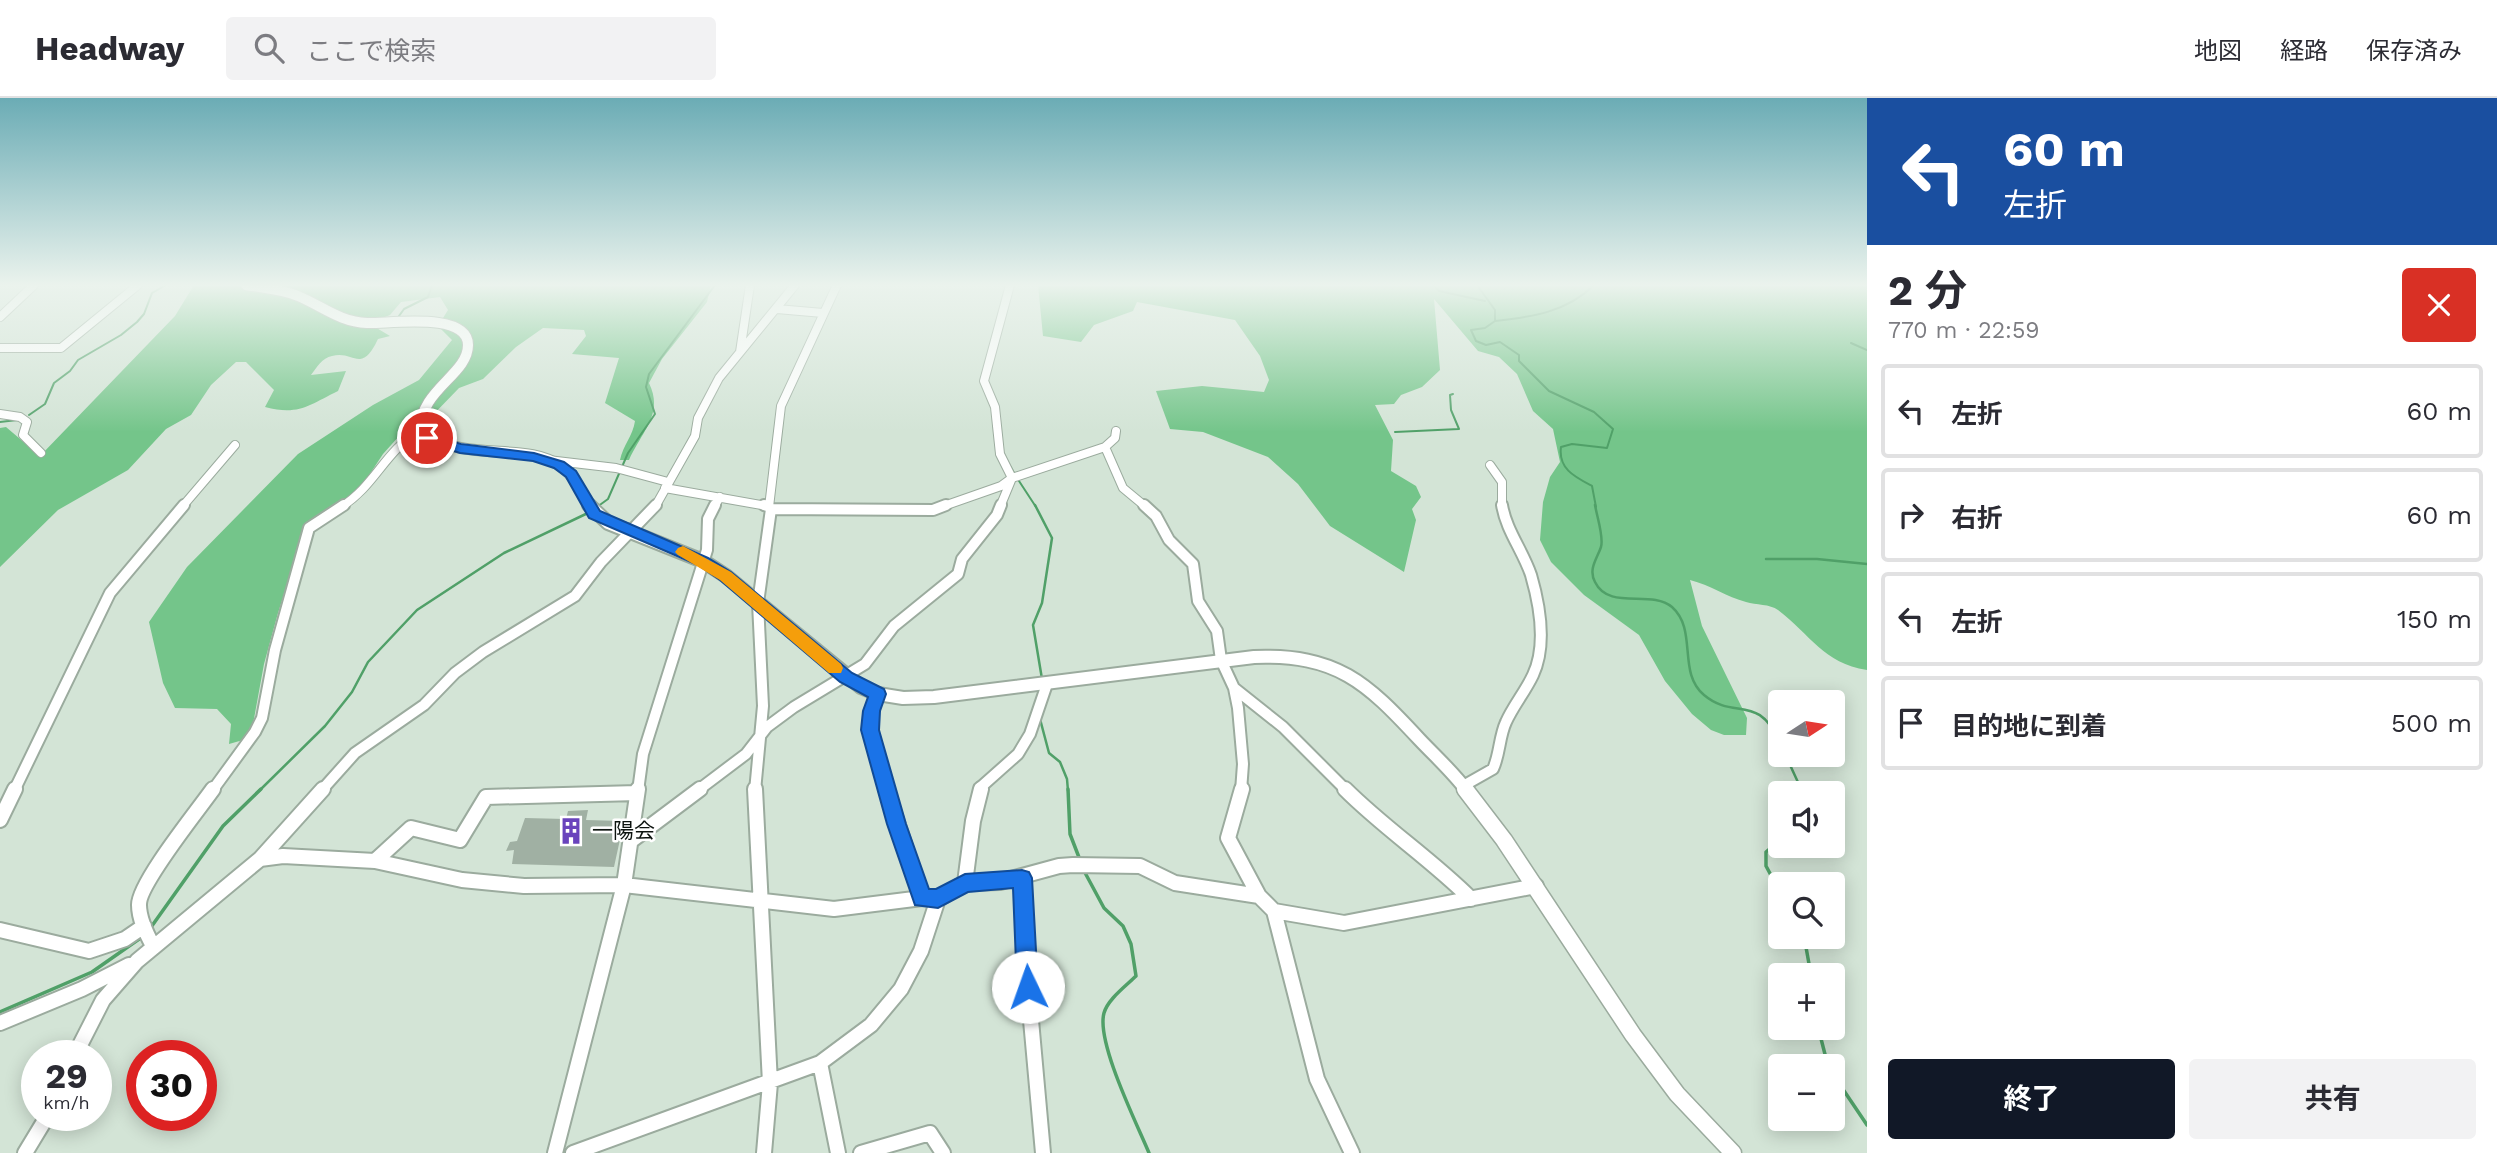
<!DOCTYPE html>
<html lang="ja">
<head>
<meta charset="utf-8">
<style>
  :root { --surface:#fff; --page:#f2f2f3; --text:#2b2b33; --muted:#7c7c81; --line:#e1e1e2; --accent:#111827 }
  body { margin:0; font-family:"Work Sans","Noto Sans JP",sans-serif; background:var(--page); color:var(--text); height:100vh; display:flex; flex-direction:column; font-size:26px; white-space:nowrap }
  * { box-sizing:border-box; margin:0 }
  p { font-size:23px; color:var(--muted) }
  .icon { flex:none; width:38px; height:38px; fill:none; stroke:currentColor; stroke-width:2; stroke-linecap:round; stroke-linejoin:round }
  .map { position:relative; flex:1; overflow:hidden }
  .panel { display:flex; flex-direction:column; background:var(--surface); width:630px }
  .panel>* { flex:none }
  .hud { background:#1a4fa0; color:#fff; overflow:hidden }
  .needle { width:46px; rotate:78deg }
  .tools { position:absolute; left:1768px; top:592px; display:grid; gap:14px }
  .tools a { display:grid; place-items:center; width:77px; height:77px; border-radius:7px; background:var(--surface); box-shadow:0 4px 18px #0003; font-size:35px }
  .speed { position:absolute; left:21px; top:942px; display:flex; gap:14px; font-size:35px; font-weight:700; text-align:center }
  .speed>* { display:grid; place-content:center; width:91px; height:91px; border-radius:50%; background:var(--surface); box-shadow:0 4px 18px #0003; line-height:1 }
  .speed small { font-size:18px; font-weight:400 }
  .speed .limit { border:10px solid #d22; background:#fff; color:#111 }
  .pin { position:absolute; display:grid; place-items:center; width:60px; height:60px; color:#fff; margin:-30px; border:4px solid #fff; border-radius:50%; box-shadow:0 2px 7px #0007 }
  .me { position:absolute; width:77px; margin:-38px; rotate:357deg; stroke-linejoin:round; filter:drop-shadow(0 0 5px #0008) }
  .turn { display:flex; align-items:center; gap:24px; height:147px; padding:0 21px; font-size:32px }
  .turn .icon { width:91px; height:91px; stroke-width:2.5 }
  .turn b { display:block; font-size:49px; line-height:60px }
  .round { display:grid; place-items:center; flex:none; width:74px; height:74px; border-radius:7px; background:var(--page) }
  .summary { display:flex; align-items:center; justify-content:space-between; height:119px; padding:0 21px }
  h1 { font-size:42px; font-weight:700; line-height:52px }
  .action { display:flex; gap:14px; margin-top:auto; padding:14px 21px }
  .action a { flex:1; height:80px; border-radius:7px; background:var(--accent); color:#fff; font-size:28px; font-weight:700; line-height:80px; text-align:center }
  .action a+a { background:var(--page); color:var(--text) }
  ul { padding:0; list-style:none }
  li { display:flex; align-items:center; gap:21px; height:94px; margin:0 14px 10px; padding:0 7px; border:4px solid var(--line); border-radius:7px }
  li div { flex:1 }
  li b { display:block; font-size:26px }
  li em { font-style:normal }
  header { display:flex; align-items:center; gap:42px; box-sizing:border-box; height:98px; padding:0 35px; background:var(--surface); border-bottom:2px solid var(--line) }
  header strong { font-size:33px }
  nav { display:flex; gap:38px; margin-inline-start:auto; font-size:24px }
  .search { width:490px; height:63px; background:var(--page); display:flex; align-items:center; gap:18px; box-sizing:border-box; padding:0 24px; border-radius:7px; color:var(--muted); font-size:26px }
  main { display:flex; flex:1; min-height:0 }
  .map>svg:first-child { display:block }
</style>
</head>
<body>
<header>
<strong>Headway</strong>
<div class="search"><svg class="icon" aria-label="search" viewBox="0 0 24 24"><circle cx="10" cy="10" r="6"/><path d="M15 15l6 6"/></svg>ここで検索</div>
<nav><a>地図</a><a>経路</a><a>保存済み</a></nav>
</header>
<main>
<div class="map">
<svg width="1867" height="1055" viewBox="0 0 1867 1055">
  <rect width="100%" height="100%" fill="#d3e4d6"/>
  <!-- forest -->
  <path fill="#74c58a" d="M194 187H711L707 204 662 261 649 285C664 316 642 333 629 362H620C623 347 633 338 635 323L605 305 619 260 572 256 586 238 584 232 543 230 516 249 483 281 459 290 429 321 409 327 383 356 356 397 314 420 303 437 278 515 264 566 253 626 243 642 229 646 231 626 217 611 175 610 163 585 149 524 187 469 298 356 373 307 419 282 452 242 438 228 448 212 440 199 401 204 390 217 377 222 375 229 390 238 378 241C361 277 354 252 332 258 322 260 317 269 311 277L346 273 338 293C309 307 299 318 265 309L274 292 246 264H236L211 287 191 317 166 331 128 372 58 412 0 469V330L6 329 40 358 175 218Z
    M1038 187H1867V572C1823 565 1811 537 1778 512 1770 506 1756 507 1746 504 1727 499 1710 487 1690 482L1702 528 1747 620 1746 637H1724L1711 632 1692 616 1665 583 1639 537 1584 497 1551 464 1540 442 1543 404 1550 379 1560 364 1553 331 1533 313 1517 276 1499 259 1478 253 1434 201 1440 272 1422 289 1401 297 1394 306 1375 307 1393 342 1391 373 1416 388 1421 399 1412 411 1416 422 1404 474 1330 428 1298 386 1268 359 1203 334 1170 331 1156 293 1202 288 1264 294 1269 282 1260 258 1235 222 1137 204 1133 213 1094 227 1081 244 1043 238Z"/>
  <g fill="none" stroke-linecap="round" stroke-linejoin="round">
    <!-- stream-far2 -->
    <path stroke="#50a068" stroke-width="2" d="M1433 187 1439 193 1485 203
      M1477 187 1495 212V223L1485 230 1471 232 1476 243 1486 247 1500 244 1519 257V263L1549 293 1594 314 1613 331 1607 350 1572 346 1561 349C1558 371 1575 379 1592 388L1596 409
      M399 218 404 211 428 199 432 187
      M1495 223C1532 219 1567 214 1594 187
      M1851 245 1867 252
      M29 317 45 306 54 285 70 273 78 262 121 237 137 224 144 216 152 195 166 187
      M0 324 17 322
      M1395 334 1459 331 1451 312 1450 297 1453 296
      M1010 368 1014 375
      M1019 383 1036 409
      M597 409 608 401 628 355 655 316 646 289 649 276 715 187"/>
    <!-- stream-far1 -->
    <path stroke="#50a068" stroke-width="2.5" d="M1035 407 1052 440 1042 505 1033 527 1042 581
      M1595 407C1597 419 1604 439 1601 449 1597 461 1588 471 1595 484 1609 513 1651 491 1672 509 1698 532 1677 575 1704 597 1735 623 1758 594 1780 645
      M596 410 599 407
      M1766 461H1817L1867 466
      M1040 621 1049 655 1060 664 1067 681 1068 693
      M1785 656 1802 693
      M259 693 325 628 352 594 368 564 417 512 504 455 590 414"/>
    <!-- stream -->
    <path stroke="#50a068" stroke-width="3.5" d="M1068 691 1070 736 1080 762
      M1801 691 1803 695
      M1780 742 1766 754V768L1780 794
      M1083 771 1104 810 1123 828 1131 846 1136 878C1126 888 1108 901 1104 915 1096 944 1137 1026 1149 1055
      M149 832 223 728 261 691
      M1804 838 1811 877
      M0 914 92 874 142 839
      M1818 929 1828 968
      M1832 975 1867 1027"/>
  </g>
  <!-- building -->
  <path fill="#a0b0a3" d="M588 712 586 722 624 723 614 769 512 766 514 752 506 753 510 744 517 743 525 720 566 721 568 713Z"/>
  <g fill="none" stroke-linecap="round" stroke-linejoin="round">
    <defs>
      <path id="minor-far2" d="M777 211 823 215
        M0 219 34 187
        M0 250H61L138 187
        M740 254 750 187
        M0 316 20 319 27 324 23 337 41 355
        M1105 349 1123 390 1146 409
        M548 362 616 370 668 384
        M1490 367 1502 384V409
        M665 390 767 408
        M182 409 235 347
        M341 409C376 387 385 352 420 333
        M655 409 695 338 698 320 719 280 795 187
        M714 409 720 399
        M769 409 781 308 837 187
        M941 409 1001 388 1012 380 1105 349 1115 340 1116 333
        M1000 409 1012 380 1000 356 995 309 984 283 1010 187"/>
      <path id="minor-far1" d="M764 407 767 408
        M1144 407 1156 418 1169 442 1193 466 1198 503 1217 533 1221 562 1234 590 1238 610 1243 666 1241 693
        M771 411 933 412 946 407
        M1234 590 1283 629 1347 693
        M878 596C864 630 878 659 887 693
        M1463 688 1493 671C1500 656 1499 639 1506 624 1513 608 1525 594 1533 577 1547 547 1540 508 1531 477 1523 453 1506 432 1502 407
        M14 693 110 495 184 407
        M212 693 255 634 262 620 275 552 309 430 344 407
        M321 693 355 655 424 607 455 575 483 554 575 498 601 464 656 407
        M638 693 643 656 707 452 708 421 715 407
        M697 693 746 656 767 629 794 609 865 566 894 528 958 476 962 461 997 417 1001 407
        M755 693 763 608 758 505 771 411 767 407
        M981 693 982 688 1018 656 1030 636 1047 586"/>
      <path id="minor" d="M755 691 770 985 764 1055
        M886 691 922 800
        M1242 691 1228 740 1259 798 1274 813 1317 981 1352 1055
        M1345 691C1385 731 1431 761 1471 801
        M0 722 15 691
        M632 742 700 691
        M260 761 283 758 375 763 462 782 524 788 624 787 834 811 922 800 938 801 965 785 1000 784 1059 768 1073 767 1140 768 1175 785 1259 798
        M375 763 411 730 460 742 486 699 637 695
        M1022 780 1028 889 1043 1055
        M965 785 973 723 981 691
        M1274 813 1344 825 1536 788
        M0 832 89 853 125 841 144 828
        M153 848C146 835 139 821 139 807 138 786 199 711 213 691
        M0 925 82 891 129 867
        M75 957 103 902 137 863 260 761 323 691
        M820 965 838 1055
        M25 1055 48 1017
        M555 1055 624 787 638 691
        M573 1055 820 965 871 927 901 891 921 853 938 801
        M861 1055 930 1035 943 1055"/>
      <path id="tertiary-far2" d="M246 187C263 190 282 191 298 198 322 208 340 224 367 225 388 226 468 213 468 247 468 277 420 291 420 333 467 367 525 342 562 369 575 378 582 396 590 409"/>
      <path id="tertiary-far1" d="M589 407 608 425 703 463 726 478 861 589 878 596 903 600 934 599 1254 559C1337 556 1366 584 1419 641 1435 658 1453 674 1467 693"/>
      <path id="tertiary" d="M1465 691 1504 742 1633 937 1677 996 1733 1055"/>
    </defs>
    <!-- minor-far2 casing -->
    <use href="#minor-far2" stroke="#9bab9e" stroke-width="10"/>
    <!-- minor-far1 casing -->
    <use href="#minor-far1" stroke="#9bab9e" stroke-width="14"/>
    <!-- minor casing -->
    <use href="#minor" stroke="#9bab9e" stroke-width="18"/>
    <!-- tertiary-far2 casing -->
    <use href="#tertiary-far2" stroke="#9bab9e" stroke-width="12"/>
    <!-- tertiary-far1 casing -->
    <use href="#tertiary-far1" stroke="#9bab9e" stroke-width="16"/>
    <!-- tertiary casing -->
    <use href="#tertiary" stroke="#9bab9e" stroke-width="19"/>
    <!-- minor-far2 -->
    <use href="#minor-far2" stroke="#fff" stroke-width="8"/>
    <!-- minor-far1 -->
    <use href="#minor-far1" stroke="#fff" stroke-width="10"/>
    <!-- minor -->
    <use href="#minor" stroke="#fff" stroke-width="14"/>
    <!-- tertiary-far2 -->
    <use href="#tertiary-far2" stroke="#fff" stroke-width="10"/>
    <!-- tertiary-far1 -->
    <use href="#tertiary-far1" stroke="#fff" stroke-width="12"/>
    <!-- tertiary -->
    <use href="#tertiary" stroke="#fff" stroke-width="16"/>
  </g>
  <!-- sky -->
  <linearGradient id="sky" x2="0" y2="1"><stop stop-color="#6bacb5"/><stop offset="0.56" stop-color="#ebf3ed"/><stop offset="1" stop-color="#ebf3ed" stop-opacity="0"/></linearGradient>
  <rect width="1867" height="334" fill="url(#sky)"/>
  <!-- route -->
  <path fill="#1a73e8" stroke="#114b97" stroke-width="2" d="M427 336 461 346 534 355 564 364 576 373 600 413 708 460 731 474 852 575 884 591 886 596 880 613 879 632 906 726 929 791H936L965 776 1022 772 1029 774 1032 780 1038 889 1035 896 1028 899 1020 896 1017 889 1013 790 968 794 938 810 915 807 887 726 861 632 863 613 868 599 840 584 720 482 698 467 589 420 566 379 554 370 533 363 460 355 423 343 421 340Z"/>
  <!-- slow -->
  <path fill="#f59e0b" d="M683 448 731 474 841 566 843 570 841 575H829L720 482 678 457 675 454 678 450Z"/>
  <!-- icons -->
  <defs>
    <symbol id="building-bare" viewBox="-9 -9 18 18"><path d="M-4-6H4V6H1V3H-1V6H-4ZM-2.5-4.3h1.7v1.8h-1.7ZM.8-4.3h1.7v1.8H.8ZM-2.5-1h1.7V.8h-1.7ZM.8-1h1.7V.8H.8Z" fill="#6943bc" stroke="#fff" stroke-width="2.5" paint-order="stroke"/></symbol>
  </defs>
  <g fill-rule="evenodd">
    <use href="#building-bare" x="552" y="714" width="38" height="38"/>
  </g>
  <g text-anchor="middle" stroke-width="5" stroke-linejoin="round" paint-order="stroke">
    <!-- poi labels -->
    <g font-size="21" fill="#0d130f" stroke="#fff" text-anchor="start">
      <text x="592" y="740">一陽会</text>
    </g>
  </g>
</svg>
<div class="tools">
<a><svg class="needle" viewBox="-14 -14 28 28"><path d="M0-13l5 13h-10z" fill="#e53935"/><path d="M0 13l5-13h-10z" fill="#7c7c81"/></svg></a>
<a><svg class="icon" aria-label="sound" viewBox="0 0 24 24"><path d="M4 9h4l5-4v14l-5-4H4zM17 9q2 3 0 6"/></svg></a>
<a><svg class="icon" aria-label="search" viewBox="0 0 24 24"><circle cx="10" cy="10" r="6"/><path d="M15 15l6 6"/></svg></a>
<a>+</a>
<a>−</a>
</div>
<div class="speed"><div>29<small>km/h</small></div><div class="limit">30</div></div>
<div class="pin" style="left:427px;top:340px;background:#d93025"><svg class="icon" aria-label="arrive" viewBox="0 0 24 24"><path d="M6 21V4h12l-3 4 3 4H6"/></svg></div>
<svg class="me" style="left:1028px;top:889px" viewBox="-20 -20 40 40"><circle r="19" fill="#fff"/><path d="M0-13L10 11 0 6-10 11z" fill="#1a73e8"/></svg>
</div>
<section class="panel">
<div class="hud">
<div class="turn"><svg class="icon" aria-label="left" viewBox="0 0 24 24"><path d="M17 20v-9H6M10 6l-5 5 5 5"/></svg><div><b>60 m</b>左折</div></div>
</div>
<div class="summary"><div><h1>2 分</h1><p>770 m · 22:59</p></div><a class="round" style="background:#d93025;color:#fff"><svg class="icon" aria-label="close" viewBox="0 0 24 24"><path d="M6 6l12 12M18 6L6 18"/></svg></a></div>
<ul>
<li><svg class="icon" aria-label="left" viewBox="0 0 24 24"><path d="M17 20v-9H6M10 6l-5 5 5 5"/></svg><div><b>左折</b></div><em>60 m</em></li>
<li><svg class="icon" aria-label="right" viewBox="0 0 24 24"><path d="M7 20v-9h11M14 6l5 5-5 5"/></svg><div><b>右折</b></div><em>60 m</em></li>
<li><svg class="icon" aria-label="left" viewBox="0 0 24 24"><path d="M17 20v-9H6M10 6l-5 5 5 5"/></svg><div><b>左折</b></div><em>150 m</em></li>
<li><svg class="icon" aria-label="arrive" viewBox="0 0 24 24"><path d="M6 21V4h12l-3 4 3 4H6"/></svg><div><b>目的地に到着</b></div><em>500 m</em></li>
</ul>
<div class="action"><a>終了</a><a>共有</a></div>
</section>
</main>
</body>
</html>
